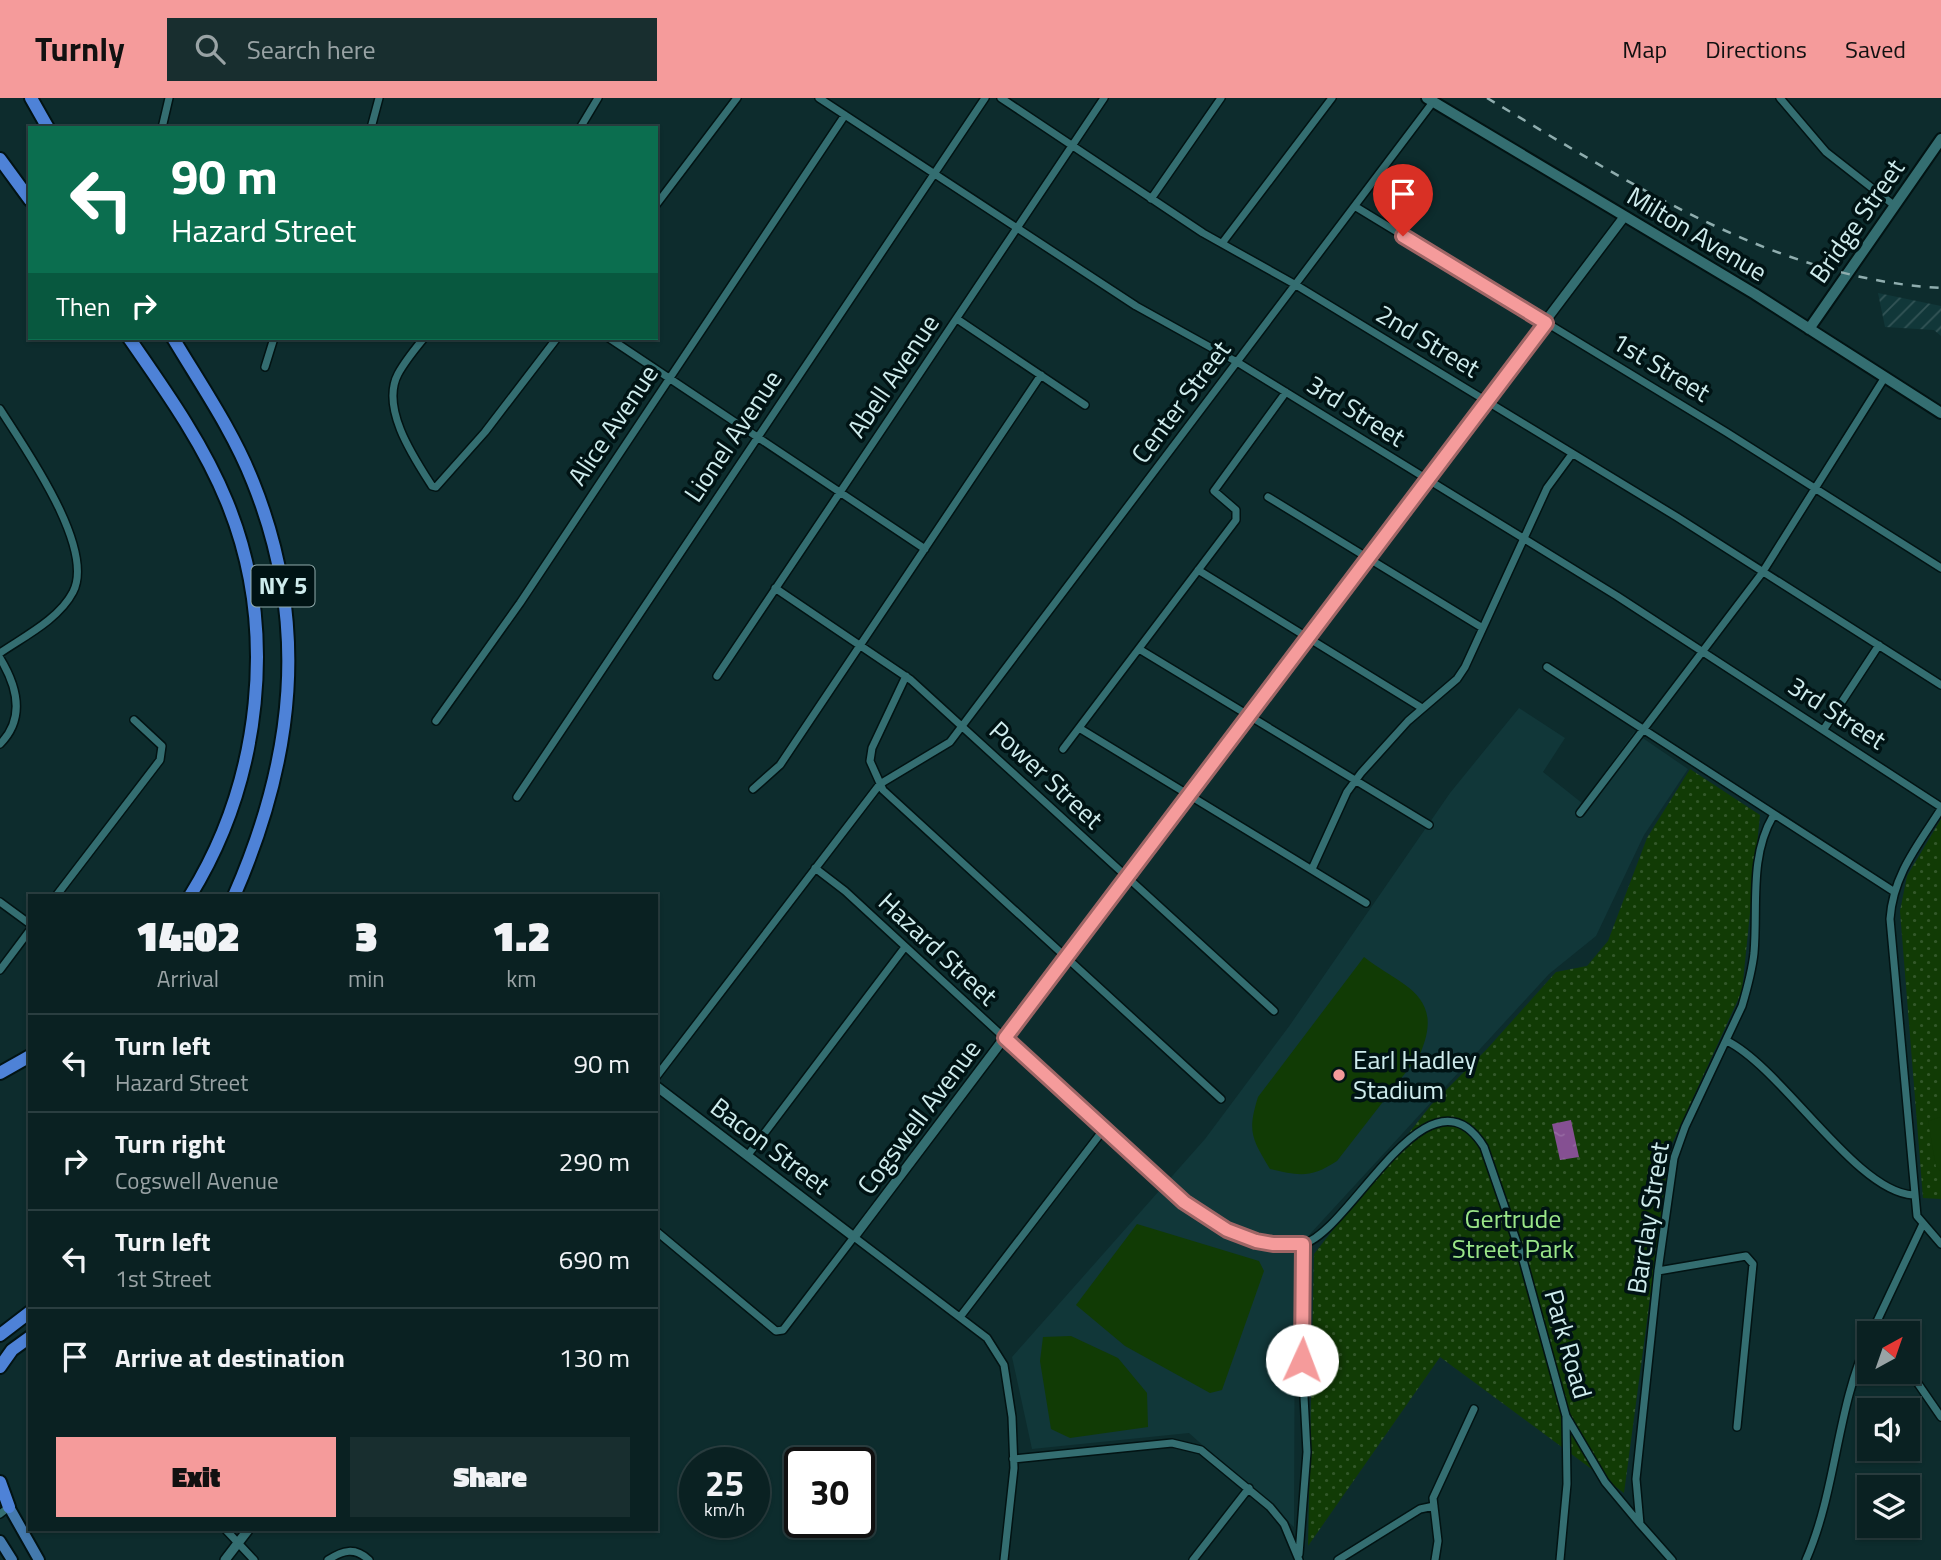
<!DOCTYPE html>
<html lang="en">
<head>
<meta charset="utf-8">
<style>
  :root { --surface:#0a2122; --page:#182e2f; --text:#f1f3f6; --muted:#99a3a5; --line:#2a3e40; --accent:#f59b9b }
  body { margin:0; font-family:"Titillium Web",sans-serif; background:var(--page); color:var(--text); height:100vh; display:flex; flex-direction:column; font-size:26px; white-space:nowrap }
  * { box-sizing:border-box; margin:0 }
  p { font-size:23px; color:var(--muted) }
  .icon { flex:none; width:38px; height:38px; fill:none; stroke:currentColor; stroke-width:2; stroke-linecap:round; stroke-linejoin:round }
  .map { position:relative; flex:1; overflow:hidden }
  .drawer { position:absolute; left:28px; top:796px; width:630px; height:637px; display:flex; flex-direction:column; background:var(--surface); border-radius:0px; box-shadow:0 2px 5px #0004,0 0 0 2px var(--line) }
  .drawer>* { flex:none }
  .guide { position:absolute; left:28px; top:28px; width:630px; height:214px; border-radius:0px; box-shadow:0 2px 5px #0004,0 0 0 2px var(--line); background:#0b6e4f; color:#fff; overflow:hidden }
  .needle { width:46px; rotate:40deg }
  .fabs { position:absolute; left:1857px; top:1223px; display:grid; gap:14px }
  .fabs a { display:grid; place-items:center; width:63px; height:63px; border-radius:0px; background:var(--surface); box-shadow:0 2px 5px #0004,0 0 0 2px var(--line); font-size:35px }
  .speed { position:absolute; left:679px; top:1349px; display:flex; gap:14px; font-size:35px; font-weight:700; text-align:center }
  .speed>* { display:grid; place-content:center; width:91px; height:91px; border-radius:50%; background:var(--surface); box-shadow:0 2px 5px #0004,0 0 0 2px var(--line); line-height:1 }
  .speed small { font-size:18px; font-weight:400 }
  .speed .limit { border:4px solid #111; border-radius:10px; background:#fff; color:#111 }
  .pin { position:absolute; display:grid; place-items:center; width:60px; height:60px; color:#fff; margin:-72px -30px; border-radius:50% 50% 50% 0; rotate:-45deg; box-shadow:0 0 7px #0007 }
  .pin .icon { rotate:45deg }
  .me { position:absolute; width:77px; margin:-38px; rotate:2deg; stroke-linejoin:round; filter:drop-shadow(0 0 5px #0008) }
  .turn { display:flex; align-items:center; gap:24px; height:147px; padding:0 28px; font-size:32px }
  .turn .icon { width:91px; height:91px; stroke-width:2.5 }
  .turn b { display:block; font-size:49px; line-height:60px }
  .then { display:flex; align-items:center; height:66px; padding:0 28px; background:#0003; gap:14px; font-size:26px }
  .eta { display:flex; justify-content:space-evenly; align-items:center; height:119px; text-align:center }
  .eta b { font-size:42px; font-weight:800; line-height:49px }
  .primary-button { display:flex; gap:14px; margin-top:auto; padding:14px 28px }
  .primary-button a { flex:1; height:80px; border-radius:0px; background:var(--accent); color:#111; font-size:28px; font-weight:800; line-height:80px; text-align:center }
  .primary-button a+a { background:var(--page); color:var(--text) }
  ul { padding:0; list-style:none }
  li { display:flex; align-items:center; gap:21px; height:98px; padding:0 28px; border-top:2px solid var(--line) }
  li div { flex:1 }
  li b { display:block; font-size:26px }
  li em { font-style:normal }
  header { display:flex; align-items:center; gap:42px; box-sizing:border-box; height:98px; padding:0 35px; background:var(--accent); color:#111 }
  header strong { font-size:33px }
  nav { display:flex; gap:38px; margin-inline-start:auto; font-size:24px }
  .search { width:490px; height:63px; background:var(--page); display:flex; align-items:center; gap:18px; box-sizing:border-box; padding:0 24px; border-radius:0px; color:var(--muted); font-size:26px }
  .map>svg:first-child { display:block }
</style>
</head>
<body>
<header>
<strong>Turnly</strong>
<div class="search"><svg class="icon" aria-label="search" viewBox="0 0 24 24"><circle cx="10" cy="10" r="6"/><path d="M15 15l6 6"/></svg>Search here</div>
<nav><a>Map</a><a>Directions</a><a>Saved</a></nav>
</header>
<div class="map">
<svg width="1941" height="1462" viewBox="0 0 1941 1462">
  <defs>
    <pattern id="industrial-furrows" width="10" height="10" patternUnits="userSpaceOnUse" patternTransform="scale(1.75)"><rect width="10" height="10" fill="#113739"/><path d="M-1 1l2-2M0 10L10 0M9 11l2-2" fill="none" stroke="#335456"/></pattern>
    <pattern id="grass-dots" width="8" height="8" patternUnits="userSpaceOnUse" patternTransform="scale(1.75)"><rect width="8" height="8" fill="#113b05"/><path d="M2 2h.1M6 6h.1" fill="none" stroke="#33582a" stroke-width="1.8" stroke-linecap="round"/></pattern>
    <pattern id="water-ripples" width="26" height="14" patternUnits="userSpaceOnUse" patternTransform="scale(1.75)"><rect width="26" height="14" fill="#855092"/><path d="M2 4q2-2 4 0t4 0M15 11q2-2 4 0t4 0" fill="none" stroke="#9569a2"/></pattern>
  </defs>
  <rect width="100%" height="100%" fill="#0d2c2d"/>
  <!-- built -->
  <path fill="#113739" d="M1519 610 1565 640 1543 674 1582 705 1634 634 1688 671 1644 737 1596 838 1549 876 1310 1136 1295 1168 1294 1429 1189 1335 1032 1351 1012 1259 1205 1041 1290 927 1450 695Z"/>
  <!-- industrial -->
  <path fill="url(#industrial-furrows)" d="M1878 195 1941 208V238L1934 232 1885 229Z"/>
  <!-- grass -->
  <path fill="url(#grass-dots)" d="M1690 671 1760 717 1742 893 1670 1050 1624 1395 1440 1259 1308 1448 1314 1156 1431 1007 1487 951 1556 874 1587 868 1608 843 1647 740Z
    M1941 721V1101L1923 1100 1900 813 1907 778Z"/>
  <!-- garden -->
  <path fill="#113b05" d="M1364 859C1401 888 1446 896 1420 956L1337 1063C1311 1080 1300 1078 1270 1071 1252 1041 1247 1034 1258 999Z
    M1941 1019V1073L1936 1069 1928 1023Z
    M1137 1126 1259 1163 1264 1173 1222 1292 1210 1295 1125 1248 1076 1207Z
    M1071 1238 1118 1260 1147 1295 1148 1329 1070 1340 1051 1331 1040 1263 1043 1239Z"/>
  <!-- water -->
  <path fill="url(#water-ripples)" d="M1571 1022 1579 1059 1560 1062 1552 1026Z"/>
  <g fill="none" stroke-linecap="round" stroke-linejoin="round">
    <defs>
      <path id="minor" d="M819 0 1136 208 1237 264 1617 498 1941 709
        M1001 0 1203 135 1296 187 1677 419 1941 587
        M1780 0 1826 54 1895 108
        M162 30 169 0
        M371 30 379 0
        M580 30 598 0
        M1151 101 1221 0
        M656 107 737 0
        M1356 109 1726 334 1941 470
        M1223 144 1332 0
        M957 221 1085 307
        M424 240C415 251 405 263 398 276 380 310 414 360 432 388L436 389 485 334 557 240
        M609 240 925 451
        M265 269 274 240
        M0 311C24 349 96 450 73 494 59 521 25 538 0 555
        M1268 399 1481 529
        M1198 472 1422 610
        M775 490 911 582 1274 913
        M1139 551 1429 727
        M0 560C17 588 26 620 0 646
        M1547 569 1893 793
        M717 578 1104 0
        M906 578 872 650 870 663 883 692 1221 1001
        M436 623 520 505 845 17
        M1079 630 1366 805
        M1824 631 1879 547
        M1063 651 1236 422V412L1214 393 1286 294
        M753 691 780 667 1041 277
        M517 699 985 0
        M1941 711C1918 747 1893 777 1890 821L1917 1118 1941 1146
        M1580 715 1762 475 1885 279
        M815 770 845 793 1161 1084C1196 1114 1252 1159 1303 1146 1351 1134 1428 959 1484 1049L1523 1162 1566 1318 1605 1384 1640 1426
        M1312 771 1347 694 1361 675 1408 623 1457 581 1465 569 1547 390 1572 356
        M56 798 160 662 162 648 134 622
        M0 804 30 826
        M0 872 30 832
        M1727 943C1783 971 1856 1094 1913 1097
        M656 979 880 686 950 644 1433 4
        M748 1057 905 849
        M656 1133 776 1233 783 1232 854 1139 987 1240 1004 1267 1012 1319 1014 1370 1004 1462
        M1658 1173 1746 1158 1753 1166 1737 1329
        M960 1219 1104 1031
        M1871 1236 1922 1128
        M1908 1271 1941 1319
        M1013 1361 1172 1345 1201 1352 1270 1409 1284 1426 1299 1462
        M0 1416 9 1409
        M226 1432 254 1462
        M1299 1456 1307 1354 1302 1262 1303 1146
        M328 1462C343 1452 355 1449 369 1462
        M1193 1462 1249 1390
        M1338 1462 1420 1411 1434 1408
        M1435 1462 1438 1443 1433 1400 1474 1311
        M1560 1462 1567 1386 1566 1319
        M1672 1462 1640 1426 1636 1381 1658 1173 1674 1060 1685 1029 1742 908C1747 891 1752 873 1754 855 1758 809 1749 759 1773 718
        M1806 1462C1837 1391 1836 1311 1869 1240"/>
      <path id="tertiary" d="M656 988 854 1139 1624 119
        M225 1462 248 1432"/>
      <path id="secondary" d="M1427 0 1755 196 1941 315
        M1809 231 1941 41"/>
      <path id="primary" d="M9 1409 39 1462
        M0 1443 12 1462"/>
      <path id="motorway" d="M31 0 48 30
        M0 61 30 102
        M129 240C165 292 203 345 227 404 279 531 261 683 190 798
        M173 240C201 287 233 333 253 384 310 526 294 661 234 798
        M0 975 30 958
        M0 1237 30 1214
        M0 1269 12 1252 30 1239
        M0 1384 9 1409"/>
    </defs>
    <!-- minor casing -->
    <use href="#minor" stroke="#021313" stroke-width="10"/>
    <!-- tertiary casing -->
    <use href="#tertiary" stroke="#021313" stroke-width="12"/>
    <!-- secondary casing -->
    <use href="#secondary" stroke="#021313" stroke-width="14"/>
    <!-- primary casing -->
    <use href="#primary" stroke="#021313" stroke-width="14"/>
    <!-- motorway casing -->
    <use href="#motorway" stroke="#021313" stroke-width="16"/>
    <!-- minor -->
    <use href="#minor" stroke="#346e71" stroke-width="7"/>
    <!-- tertiary -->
    <use href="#tertiary" stroke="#346e71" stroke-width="9"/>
    <!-- secondary -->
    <use href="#secondary" stroke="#346e71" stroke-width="10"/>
    <!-- primary -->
    <use href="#primary" stroke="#447aae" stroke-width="10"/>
    <!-- motorway -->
    <use href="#motorway" stroke="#4e82d7" stroke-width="12"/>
    <!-- rail -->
    <path stroke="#8fadae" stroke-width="2.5" stroke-dasharray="9 9" stroke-linecap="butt" d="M1487 0C1627 83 1774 181 1941 190"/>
  </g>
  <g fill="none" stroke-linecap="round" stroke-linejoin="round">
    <defs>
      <path id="route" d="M1302 1262 1303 1146H1273L1256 1143 1227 1132 1184 1104 1005 940 1546 225 1403 138"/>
    </defs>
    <!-- route casing -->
    <use href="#route" stroke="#9f6565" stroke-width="18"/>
    <!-- route -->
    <use href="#route" stroke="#f59b9b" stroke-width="12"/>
  </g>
  <!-- markers -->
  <circle fill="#f59b9b" stroke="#001314" stroke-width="2.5" cx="1339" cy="977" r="7"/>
  <g text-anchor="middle" stroke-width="7" stroke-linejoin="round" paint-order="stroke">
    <!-- shield labels -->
    <rect fill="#001314" stroke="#91abac" stroke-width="2" x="251.5" y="467.5" width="63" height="41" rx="5"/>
    <g font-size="24" font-weight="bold" fill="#cfeced">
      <text x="283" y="496">NY 5</text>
    </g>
    <!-- street labels -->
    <g font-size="26" fill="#cfeced" stroke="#001314">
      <text transform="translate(1857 123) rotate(-55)" y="9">Bridge Street</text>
      <text transform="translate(1697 136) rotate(31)" y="9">Milton Avenue</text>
      <text transform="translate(1428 243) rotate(31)" y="9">2nd Street</text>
      <text transform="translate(1661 269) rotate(31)" y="9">1st Street</text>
      <text transform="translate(893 278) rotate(-56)" y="9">Abell Avenue</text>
      <text transform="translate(1181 304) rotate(-53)" y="9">Center Street</text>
      <text transform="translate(1356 313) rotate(32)" y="9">3rd Street</text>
      <text transform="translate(613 327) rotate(-56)" y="9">Alice Avenue</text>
      <text transform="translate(733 338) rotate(-56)" y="9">Lionel Avenue</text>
      <text transform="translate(1837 615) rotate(33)" y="9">3rd Street</text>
      <text transform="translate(1046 677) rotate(43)" y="9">Power Street</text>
      <text transform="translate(938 851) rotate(43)" y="9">Hazard Street</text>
      <text transform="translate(919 1019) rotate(-53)" y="9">Cogswell Avenue</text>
      <text transform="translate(770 1048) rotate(37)" y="9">Bacon Street</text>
      <text transform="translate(1648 1120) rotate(-81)" y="9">Barclay Street</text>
      <text transform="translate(1568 1246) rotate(74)" y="9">Park Road</text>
    </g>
    <!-- poi labels -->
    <g font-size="26" fill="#cfeced" stroke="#001314" text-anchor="start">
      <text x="1353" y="971">Earl Hadley<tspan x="1353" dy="30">Stadium</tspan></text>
    </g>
    <!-- park labels -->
    <g font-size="26" fill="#9ae688" stroke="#001314">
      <text x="1513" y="1130">Gertrude<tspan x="1513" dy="30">Street Park</tspan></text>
    </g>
  </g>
</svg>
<div class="fabs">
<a><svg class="needle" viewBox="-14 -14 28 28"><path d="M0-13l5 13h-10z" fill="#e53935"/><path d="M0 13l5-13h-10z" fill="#99a3a5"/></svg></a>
<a><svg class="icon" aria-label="sound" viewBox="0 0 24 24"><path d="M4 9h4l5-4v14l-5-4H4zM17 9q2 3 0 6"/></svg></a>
<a><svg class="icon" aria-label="layers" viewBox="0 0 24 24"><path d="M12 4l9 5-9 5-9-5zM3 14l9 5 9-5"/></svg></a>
</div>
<div class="speed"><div>25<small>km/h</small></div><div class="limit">30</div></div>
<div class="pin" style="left:1403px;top:138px;background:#d93025"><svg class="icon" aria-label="arrive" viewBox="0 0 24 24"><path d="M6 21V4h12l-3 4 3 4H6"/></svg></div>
<svg class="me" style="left:1302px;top:1262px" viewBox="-20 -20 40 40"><circle r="19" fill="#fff"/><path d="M0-13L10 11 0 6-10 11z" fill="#f59b9b"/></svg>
<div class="guide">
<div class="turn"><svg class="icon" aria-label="left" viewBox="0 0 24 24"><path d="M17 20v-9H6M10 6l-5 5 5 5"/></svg><div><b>90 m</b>Hazard Street</div></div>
<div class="then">Then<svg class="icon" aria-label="right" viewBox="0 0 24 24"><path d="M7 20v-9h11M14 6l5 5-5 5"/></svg></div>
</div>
<section class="drawer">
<div class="eta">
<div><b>14:02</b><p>Arrival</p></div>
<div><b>3</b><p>min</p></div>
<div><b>1.2</b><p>km</p></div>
</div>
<ul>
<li><svg class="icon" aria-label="left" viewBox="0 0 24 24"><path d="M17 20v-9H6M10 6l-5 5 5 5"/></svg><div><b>Turn left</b><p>Hazard Street</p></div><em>90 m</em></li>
<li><svg class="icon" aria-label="right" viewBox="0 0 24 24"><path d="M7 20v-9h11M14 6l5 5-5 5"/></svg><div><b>Turn right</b><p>Cogswell Avenue</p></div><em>290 m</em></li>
<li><svg class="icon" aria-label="left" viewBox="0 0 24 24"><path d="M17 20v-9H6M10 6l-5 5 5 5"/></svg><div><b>Turn left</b><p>1st Street</p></div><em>690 m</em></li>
<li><svg class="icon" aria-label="arrive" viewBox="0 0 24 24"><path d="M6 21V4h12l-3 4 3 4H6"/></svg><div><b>Arrive at destination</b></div><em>130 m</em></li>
</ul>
<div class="primary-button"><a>Exit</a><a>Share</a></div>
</section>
</div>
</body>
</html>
